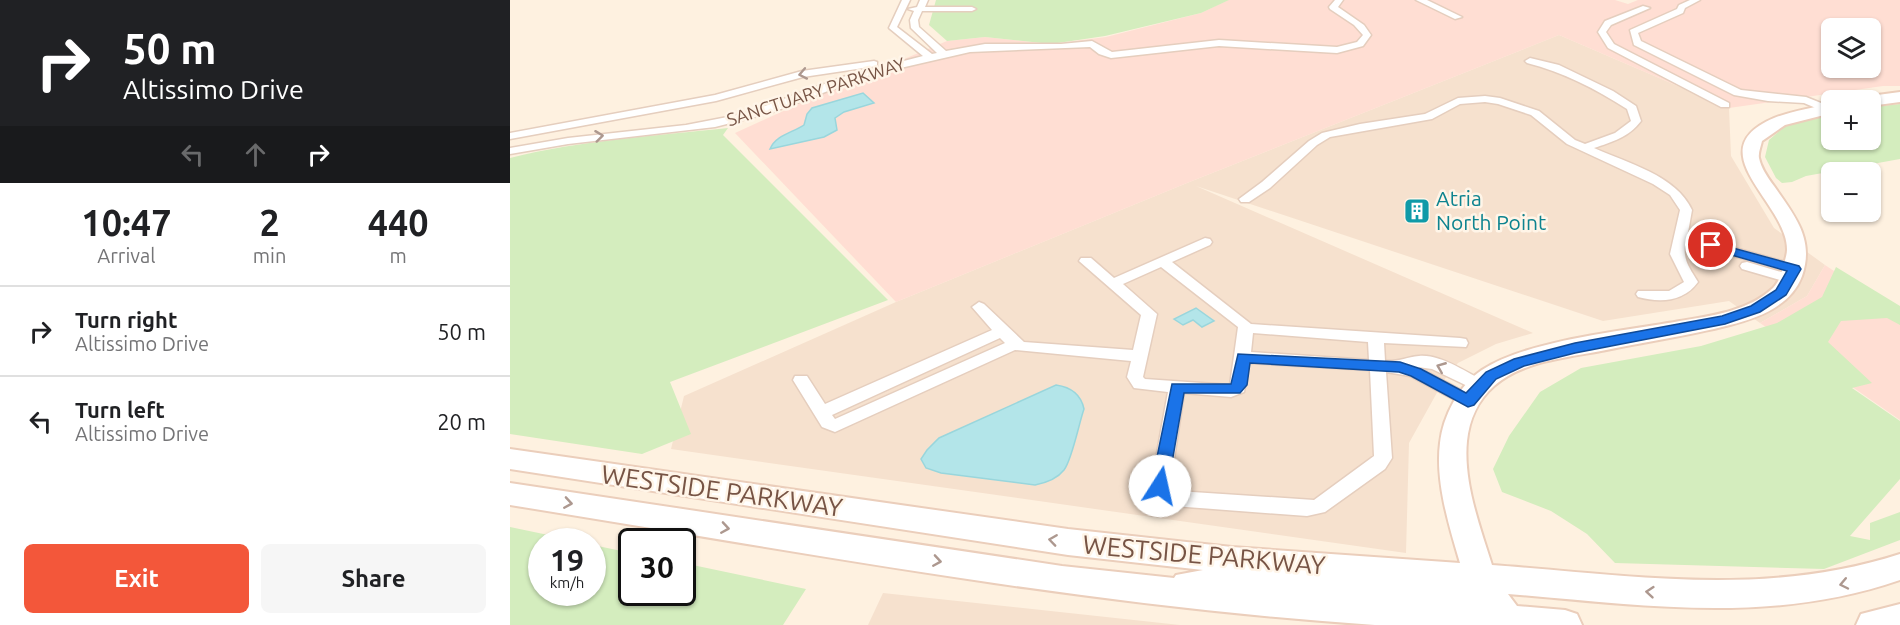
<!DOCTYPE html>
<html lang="en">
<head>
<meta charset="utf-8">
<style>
  :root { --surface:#fff; --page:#f6f6f6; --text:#202124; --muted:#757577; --line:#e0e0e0; --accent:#f3573a }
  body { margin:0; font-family:Ubuntu,sans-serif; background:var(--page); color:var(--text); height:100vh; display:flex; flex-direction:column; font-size:22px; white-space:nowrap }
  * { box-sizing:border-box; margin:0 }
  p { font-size:20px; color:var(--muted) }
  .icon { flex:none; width:33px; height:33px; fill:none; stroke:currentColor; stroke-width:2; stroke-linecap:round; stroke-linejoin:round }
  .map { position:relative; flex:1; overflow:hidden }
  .side { display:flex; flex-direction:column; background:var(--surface); width:510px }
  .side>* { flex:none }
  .guide { background:#202124; color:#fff; overflow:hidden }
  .buttons { position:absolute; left:1311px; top:18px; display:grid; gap:12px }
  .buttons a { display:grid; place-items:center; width:60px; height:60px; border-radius:9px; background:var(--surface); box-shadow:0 2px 4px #0004; font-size:30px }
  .speed { position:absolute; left:18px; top:528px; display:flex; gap:12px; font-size:30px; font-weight:700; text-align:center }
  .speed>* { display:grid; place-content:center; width:78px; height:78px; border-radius:50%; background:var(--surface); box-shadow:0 2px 4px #0004; line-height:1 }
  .speed small { font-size:15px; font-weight:400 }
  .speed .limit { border:3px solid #111; border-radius:9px; background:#fff; color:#111 }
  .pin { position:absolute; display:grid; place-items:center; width:51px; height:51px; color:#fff; margin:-26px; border:3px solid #fff; border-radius:50%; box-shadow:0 2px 6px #0007 }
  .me { position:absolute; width:66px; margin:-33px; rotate:10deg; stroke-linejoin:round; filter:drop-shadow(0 0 4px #0008) }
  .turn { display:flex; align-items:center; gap:21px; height:126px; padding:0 24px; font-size:27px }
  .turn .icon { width:78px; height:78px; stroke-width:2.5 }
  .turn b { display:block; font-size:42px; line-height:51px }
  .lanes { display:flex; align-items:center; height:57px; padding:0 24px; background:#0003; justify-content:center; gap:30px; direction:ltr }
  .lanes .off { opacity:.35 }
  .eta { display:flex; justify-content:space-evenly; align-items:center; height:102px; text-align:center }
  .eta b { font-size:36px; font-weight:600; line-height:42px }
  .primary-button { display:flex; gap:12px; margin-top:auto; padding:12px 24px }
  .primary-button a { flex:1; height:69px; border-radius:9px; background:var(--accent); color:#fff; font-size:24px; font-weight:600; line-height:69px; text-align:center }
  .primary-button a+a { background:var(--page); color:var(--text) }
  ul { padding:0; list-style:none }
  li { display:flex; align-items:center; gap:18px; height:90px; padding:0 24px; border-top:2px solid var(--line) }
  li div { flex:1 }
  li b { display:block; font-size:22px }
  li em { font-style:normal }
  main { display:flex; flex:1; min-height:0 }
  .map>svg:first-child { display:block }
</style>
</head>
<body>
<main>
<section class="side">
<div class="guide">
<div class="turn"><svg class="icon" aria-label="right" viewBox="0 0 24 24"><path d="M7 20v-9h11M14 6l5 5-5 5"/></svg><div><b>50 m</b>Altissimo Drive</div></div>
<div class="lanes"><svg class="icon off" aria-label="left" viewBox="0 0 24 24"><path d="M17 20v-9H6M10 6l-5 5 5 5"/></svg><svg class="icon off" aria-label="ahead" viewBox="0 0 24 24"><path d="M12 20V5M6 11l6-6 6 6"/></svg><svg class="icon" aria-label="right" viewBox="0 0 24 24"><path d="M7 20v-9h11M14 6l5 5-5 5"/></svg></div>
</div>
<div class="eta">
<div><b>10:47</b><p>Arrival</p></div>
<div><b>2</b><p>min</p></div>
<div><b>440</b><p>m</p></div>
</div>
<ul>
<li><svg class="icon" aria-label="right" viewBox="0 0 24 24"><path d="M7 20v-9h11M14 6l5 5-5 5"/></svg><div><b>Turn right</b><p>Altissimo Drive</p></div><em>50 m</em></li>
<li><svg class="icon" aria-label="left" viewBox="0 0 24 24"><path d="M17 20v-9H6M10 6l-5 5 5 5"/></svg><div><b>Turn left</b><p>Altissimo Drive</p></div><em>20 m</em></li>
</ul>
<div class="primary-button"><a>Exit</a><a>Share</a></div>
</section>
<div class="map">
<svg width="1390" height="625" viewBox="0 0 1390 625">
  <rect width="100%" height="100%" fill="#fef1e0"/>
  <!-- residential -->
  <path fill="#f6e1ce" d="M1049 35 1219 108 1221 156 1264 228 1315 265 1297 296 1250 323 1219 301 1093 321 686 186 1023 333 986 344 948 363 934 380 899 443 896 553 161 449 174 396 386 302 677 183Z
    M373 593 670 625H358Z"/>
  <!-- commercial -->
  <path fill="#ffded3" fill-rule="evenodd" d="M718 0H1105L1118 4 1128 0H1390V86H1373L1219 108 1049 35 677 183 386 302 225 133 313 93 437 41 475 37 541 44 596 37 691 13ZM1322 28H1360V68H1322Z
    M1315 265 1390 315V420L1250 323 1297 296Z"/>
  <!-- green -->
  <path fill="#d4edbe" d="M426 0H719L691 13 595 36 541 44 475 37 437 41 419 25Z
    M1390 104V159L1296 176 1282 182 1272 183 1266 178 1255 157 1259 140 1275 126 1321 114 1322 140H1360L1361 107Z
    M218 128 213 135 378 300 160 382 181 434 132 454 0 434V158C72 140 144 136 218 128Z
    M1326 267 1390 306V325L1377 318 1331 321 1318 342 1362 383 1342 388 1390 421V479L1340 536 1360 540V523L1390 512V540L1314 569 1105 563 1077 534 1041 511 992 492 983 469 999 436 1030 392 1071 368 1191 346 1267 323 1312 297Z
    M0 527 67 541 32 542V592H82L83 545 121 553 122 592H172L173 563 296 589 273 625H0Z"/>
  <!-- water -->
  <path fill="#b3e5e9" stroke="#99d6dc" stroke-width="1.5" d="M353 93 364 103 334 112 325 118 327 130 314 137 260 149C266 135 282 133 294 125L297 114 302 108Z
    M686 308 704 321 692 327 683 320 673 325 664 319Z
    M546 385C560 387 571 394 574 409 569 423 562 460 554 470 547 479 535 483 525 485L431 473 416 468 411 459 417 450 429 438Z"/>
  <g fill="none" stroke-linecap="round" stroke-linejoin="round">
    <defs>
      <path id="street" d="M392 0H400L387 27 422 54 427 53 401 28 400 20 404 11 398 9 407 7 410 0H418L415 7H462L466 9 462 11H412L408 20 409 27 436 51 475 44H551L582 41 602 52 709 40 827 47 847 42 853 35 844 25 820 9 819 7 825 0H833L828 7 854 25 861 35 853 46 827 53 709 46 601 58 589 54 580 47 460 52 360 75 260 113 205 127 58 144 0 154V148L58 138 176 125 233 114 336 76 413 56 379 28Z
        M906 0H917L952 17 945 19Z
        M1180 0H1190L1175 8 1173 13 1128 33 1131 41 1231 90 1296 97 1321 107V111H1313L1294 103 1258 101 1224 95 1124 45 1120 30 1167 9 1169 5Z
        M1133 6 1140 8 1101 25 1096 32 1104 44 1219 103V107H1211L1098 48 1088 32 1095 21Z
        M1020 58 1049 65 1103 91 1126 106 1131 121C1119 137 1102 142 1084 148 1117 163 1166 175 1182 210L1177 238H1189L1290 266 1292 269 1290 272H1280L1188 246H1175C1173 261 1181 270 1188 282 1174 302 1150 303 1128 297L1126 294 1128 291H1159L1174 282 1160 254 1170 210 1160 195 1143 184 1057 144 1021 115 988 104 975 102 950 104 922 119 820 137 807 145 760 188 739 202H731L729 199 752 182 799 141 812 133 850 124 915 114 948 98 975 96 990 98 1029 111 1065 140 1075 144 1105 133 1121 121 1117 109C1086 89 1053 72 1017 63L1015 61Z
        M364 61 367 62V66L293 77 206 101 0 139V133L205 95 292 71Z
        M695 238 700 239 702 242 700 245 662 262 741 324 950 338 956 339 958 343 956 347 874 343 875 361C889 362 896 357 909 356 931 354 957 373 976 382L978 386 976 390 970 392 922 369 908 367 964 397 966 401 964 405 958 407 900 376 876 372 882 458 875 469 815 512 797 516 663 506 648 498 641 486 658 392 624 388 617 377 621 361 505 350 325 432 312 427 283 380 285 376H297L315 404 482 330 462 307 469 302 474 304 514 342 623 350 631 315 569 261 571 258H581L604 278ZM651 267 728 327 720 385 635 379 633 377 647 314 613 284ZM743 333 858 342 859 360 741 352ZM490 338 495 343 325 419 322 415ZM739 363 860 370 864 456 804 500 667 491 660 485 674 393 721 397 734 392Z
        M1237 262 1285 276 1287 279 1280 283 1232 269 1230 266 1232 263Z"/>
      <path id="secondary" d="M1390 92V102L1360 106V100H1353L1360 96Z
        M1322 103V113L1275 125 1252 141C1251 146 1248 153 1249 158 1251 168 1258 178 1264 186 1284 215 1305 239 1292 276 1281 306 1248 318 1220 325 1177 336 1134 342 1091 351 1055 358 1013 361 984 386 968 400 959 420 957 441 953 482 970 527 982 565 1120 575 1254 598 1390 554V580C1260 625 1132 605 998 594L1007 606 1055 610 1067 614 1072 625C1003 625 933 625 865 625 575 606 287 551 0 505V483L552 566 664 578 666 575 693 570 558 555 0 469V449L558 529 722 547 950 563C939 526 925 481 930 443 933 416 949 385 972 370 1017 340 1115 331 1170 321 1201 316 1239 311 1263 288 1270 281 1271 273 1274 264 1275 260 1277 254 1277 250 1278 203 1186 151 1264 118 1282 111 1303 108 1322 103Z
        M1390 604V625H1346L1351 614Z"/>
    </defs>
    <!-- street casing -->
    <use href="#street" stroke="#e5cebe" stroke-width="3"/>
    <!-- secondary casing -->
    <use href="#secondary" stroke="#ebcebb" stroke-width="4"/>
    <!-- street -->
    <use href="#street" fill="#fff" fill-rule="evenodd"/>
    <!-- secondary -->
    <use href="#secondary" fill="#fff" fill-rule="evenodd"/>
  </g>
  <!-- one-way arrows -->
  <defs><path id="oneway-chevron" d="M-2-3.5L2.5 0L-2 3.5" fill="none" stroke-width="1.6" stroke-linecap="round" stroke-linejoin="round" transform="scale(1.5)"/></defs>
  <g stroke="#ad988f">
    <use href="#oneway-chevron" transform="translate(293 74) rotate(169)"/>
    <use href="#oneway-chevron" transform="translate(89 136) rotate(-7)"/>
    <use href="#oneway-chevron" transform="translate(931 367) rotate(-158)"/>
    <use href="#oneway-chevron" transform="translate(58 503) rotate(9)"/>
    <use href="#oneway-chevron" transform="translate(215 528) rotate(9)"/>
    <use href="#oneway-chevron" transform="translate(543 540) rotate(-172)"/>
    <use href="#oneway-chevron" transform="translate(427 561) rotate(9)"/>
    <use href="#oneway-chevron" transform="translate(1334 584) rotate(168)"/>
    <use href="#oneway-chevron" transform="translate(1140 592) rotate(-175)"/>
  </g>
  <!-- route -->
  <path fill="#1a73e8" stroke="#114b97" stroke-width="1.5" d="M1201 242 1289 266 1291 269 1276 295 1250 312 1215 324 1065 353 1014 366 986 379 964 405 958 407 901 376 889 372 740 363 737 385 730 393H674L658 486 656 490 650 492 644 490 641 486 662 384H721L728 354 890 362 911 369 956 393 976 372 1004 359 1065 343 1212 316 1241 306 1266 290 1277 271 1197 248 1195 245Z"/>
  <!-- icons -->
  <defs>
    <symbol id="building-square" viewBox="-11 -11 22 22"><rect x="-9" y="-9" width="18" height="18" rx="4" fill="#0f9aa8" stroke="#fff5e8"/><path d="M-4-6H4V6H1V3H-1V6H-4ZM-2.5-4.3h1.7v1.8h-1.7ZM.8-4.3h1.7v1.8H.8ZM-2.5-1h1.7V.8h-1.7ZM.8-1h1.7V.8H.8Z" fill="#fff"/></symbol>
  </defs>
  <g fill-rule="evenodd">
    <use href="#building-square" x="892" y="196" width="30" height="30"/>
  </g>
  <g text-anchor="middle" stroke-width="5" stroke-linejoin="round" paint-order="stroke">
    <!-- far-street labels -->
    <g font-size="18" fill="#775445" stroke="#fff5e8">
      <text transform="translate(306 92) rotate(-18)" y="6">SANCTUARY PARKWAY</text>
    </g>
    <!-- culture labels -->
    <g font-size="21" fill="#0d838f" stroke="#fff5e8" text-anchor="start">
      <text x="926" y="206">Atria<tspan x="926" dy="24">North Point</tspan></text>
    </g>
    <!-- near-street labels -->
    <g font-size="26" fill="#775445" stroke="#fff5e8">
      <text transform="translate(212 491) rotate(8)" y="9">WESTSIDE PARKWAY</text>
      <text transform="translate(694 555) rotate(5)" y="9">WESTSIDE PARKWAY</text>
    </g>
  </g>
</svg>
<div class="buttons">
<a><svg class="icon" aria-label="layers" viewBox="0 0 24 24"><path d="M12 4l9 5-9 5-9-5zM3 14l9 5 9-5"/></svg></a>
<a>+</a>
<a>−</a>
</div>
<div class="speed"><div>19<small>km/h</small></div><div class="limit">30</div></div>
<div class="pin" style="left:1201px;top:245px;background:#d93025"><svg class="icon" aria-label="arrive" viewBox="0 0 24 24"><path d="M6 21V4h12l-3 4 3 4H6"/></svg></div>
<svg class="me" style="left:650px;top:486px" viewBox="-20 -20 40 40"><circle r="19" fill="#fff"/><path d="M0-13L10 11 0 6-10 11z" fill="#1a73e8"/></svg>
</div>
</main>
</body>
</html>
